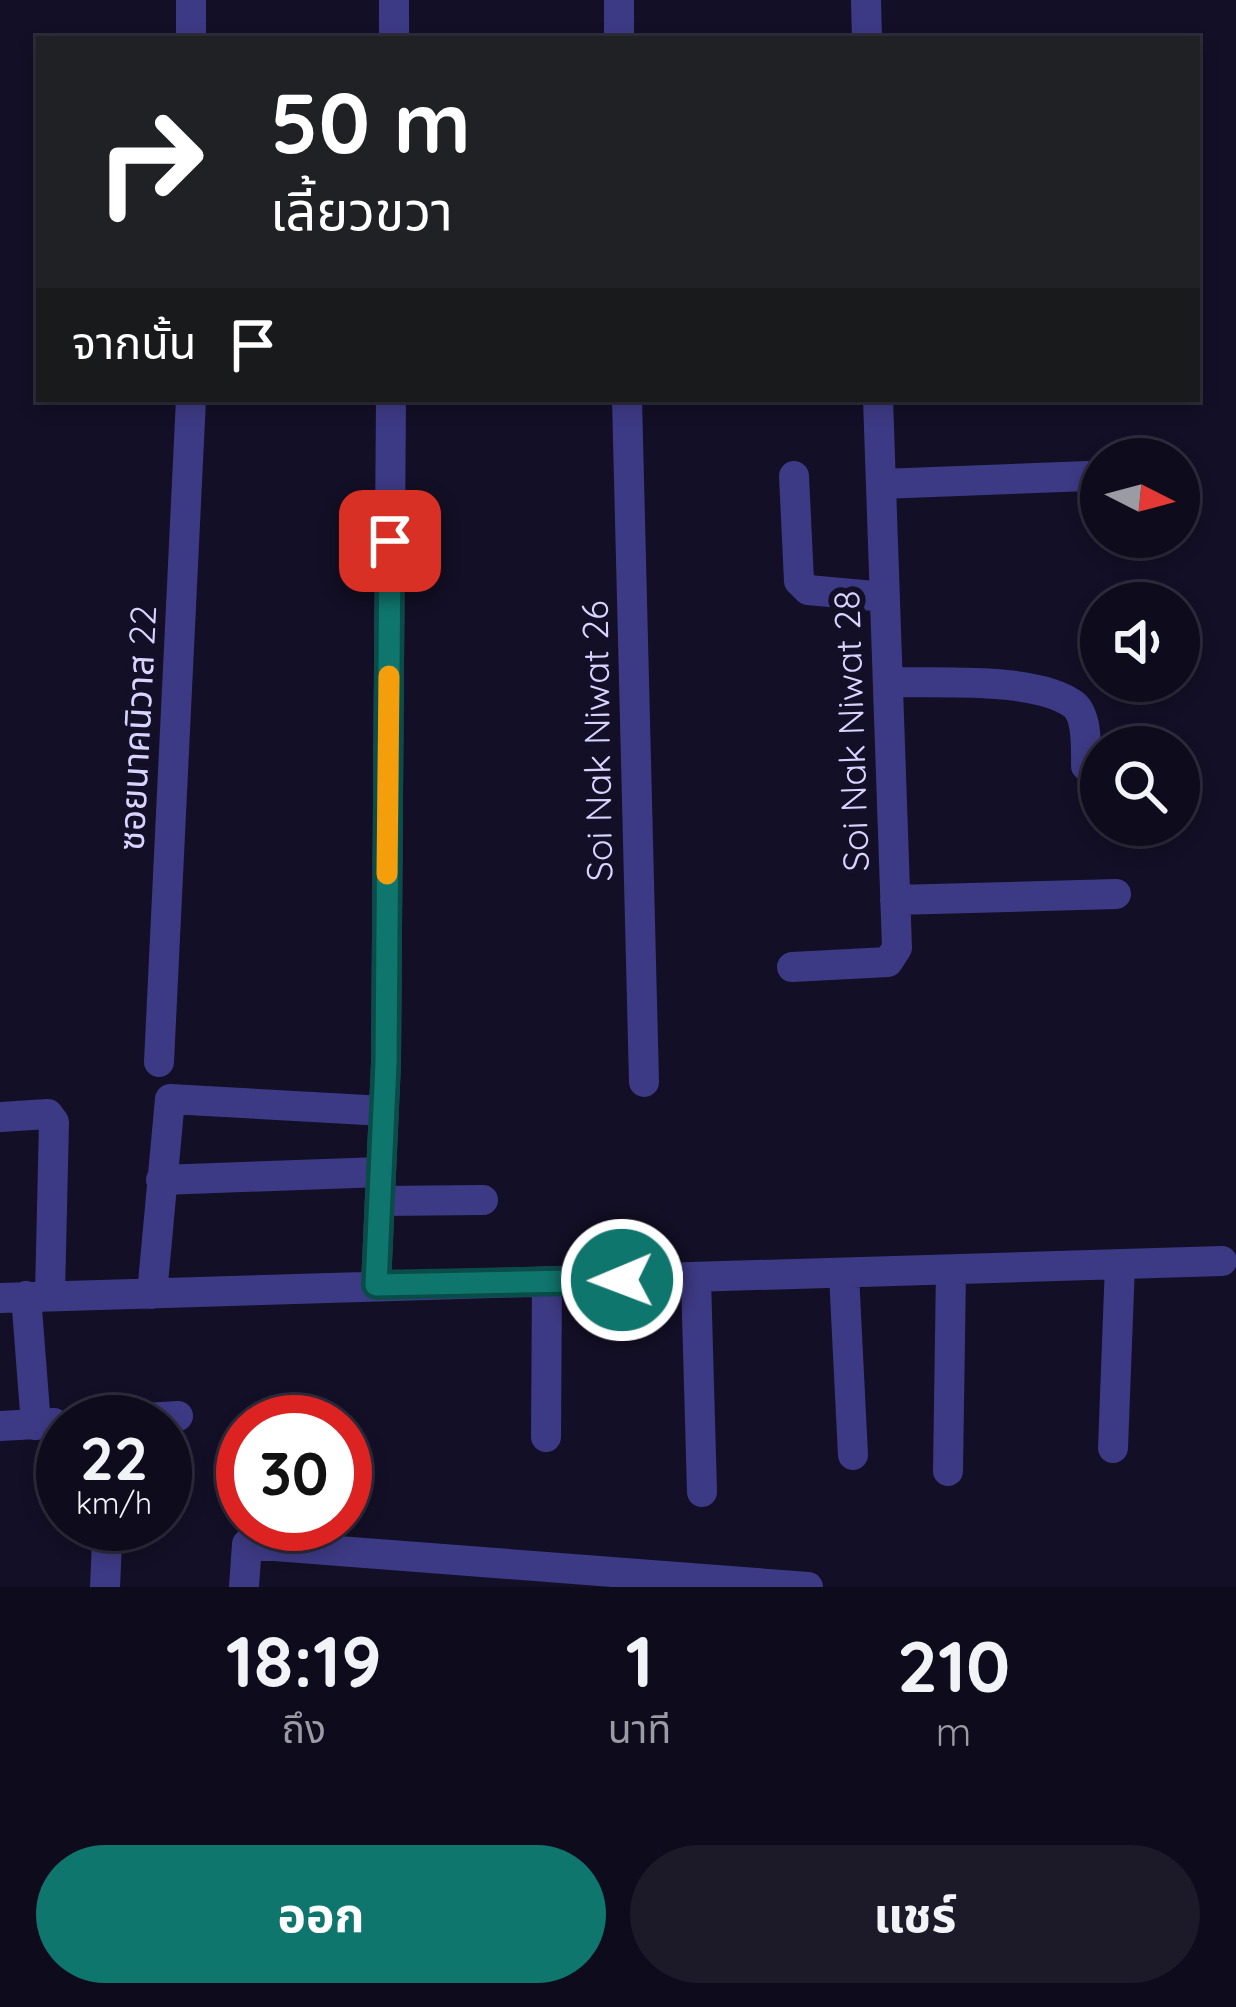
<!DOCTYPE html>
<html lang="th">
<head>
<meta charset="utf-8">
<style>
  :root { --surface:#0e0b1c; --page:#1c1929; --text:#f1f3f6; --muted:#9b9ba3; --line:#2e2b3b; --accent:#0f766e }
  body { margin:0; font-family:Quicksand,"Noto Sans Thai",sans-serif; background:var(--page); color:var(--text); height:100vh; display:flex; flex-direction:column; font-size:45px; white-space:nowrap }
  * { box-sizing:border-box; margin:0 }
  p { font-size:39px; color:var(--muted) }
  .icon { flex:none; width:66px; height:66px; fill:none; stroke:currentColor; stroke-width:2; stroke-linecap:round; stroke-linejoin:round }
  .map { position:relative; height:1587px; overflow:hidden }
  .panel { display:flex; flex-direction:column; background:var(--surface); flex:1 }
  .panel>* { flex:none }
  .guide { position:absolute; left:36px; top:36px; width:1164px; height:366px; border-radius:0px; box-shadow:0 6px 18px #0003,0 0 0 3px var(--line); background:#202124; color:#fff; overflow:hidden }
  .needle { width:78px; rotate:96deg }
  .buttons { position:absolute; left:1080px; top:438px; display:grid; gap:24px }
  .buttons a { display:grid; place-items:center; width:120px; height:120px; border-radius:50%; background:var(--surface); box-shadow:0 6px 18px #0003,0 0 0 3px var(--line); font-size:60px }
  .speed { position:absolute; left:36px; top:1395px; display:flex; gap:24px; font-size:60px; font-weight:700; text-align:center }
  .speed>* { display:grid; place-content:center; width:156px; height:156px; border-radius:50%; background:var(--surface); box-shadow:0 6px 18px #0003,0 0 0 3px var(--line); line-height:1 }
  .speed small { font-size:30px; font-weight:400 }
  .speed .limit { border:18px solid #d22; background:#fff; color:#111 }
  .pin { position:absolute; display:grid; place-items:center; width:102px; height:102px; color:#fff; margin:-51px; border-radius:24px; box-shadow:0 6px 18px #0006 }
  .me { position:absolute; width:132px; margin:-66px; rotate:269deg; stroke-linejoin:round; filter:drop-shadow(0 0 9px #0008) }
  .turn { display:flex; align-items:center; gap:42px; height:252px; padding:0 36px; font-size:54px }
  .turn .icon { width:156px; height:156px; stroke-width:2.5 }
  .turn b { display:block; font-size:84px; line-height:102px }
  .then { display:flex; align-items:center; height:114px; padding:0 36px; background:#0003; gap:24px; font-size:45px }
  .eta { display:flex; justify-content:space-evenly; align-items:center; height:204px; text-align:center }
  .eta b { font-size:72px; font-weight:700; line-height:84px }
  .cta { display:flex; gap:24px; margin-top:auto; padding:24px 36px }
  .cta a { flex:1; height:138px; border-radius:72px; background:var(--accent); color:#fff; font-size:48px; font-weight:700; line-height:138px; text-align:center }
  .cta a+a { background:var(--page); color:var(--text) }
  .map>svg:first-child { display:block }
</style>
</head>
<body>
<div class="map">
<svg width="1236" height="1587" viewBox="0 0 1236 1587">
  <rect width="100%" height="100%" fill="#130f26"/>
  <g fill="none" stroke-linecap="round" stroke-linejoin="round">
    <!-- minor -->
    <path stroke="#3d3a85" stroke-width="30" d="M619 0V39
      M866 0 867 39
      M191 39V0
      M394 39V0
      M627 399 644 1082
      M794 476 799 581 808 590 885 597
      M881 484 1088 476
      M888 682C935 684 1034 676 1073 704 1088 715 1086 749 1086 766
      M895 900 1116 894
      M792 967 888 962 897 948 878 399
      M159 1062 191 399
      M0 1117 48 1114 54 1122 50 1294
      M161 1180 381 1172
      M380 1201 483 1200
      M844 1274 853 1455
      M696 1279 702 1492
      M376 1285 386 1063 391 399
      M152 1294 170 1099 384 1111
      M26 1296 36 1425
      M0 1298 1222 1261
      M78 1422 178 1416
      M0 1426 54 1423
      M546 1437 547 1281
      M1113 1448 1120 1264
      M948 1471 951 1270
      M105 1587 107 1542
      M244 1587 247 1544 808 1587"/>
  </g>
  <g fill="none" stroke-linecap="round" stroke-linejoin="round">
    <defs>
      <path id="route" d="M390 541 386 1063 376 1285 622 1280"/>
    </defs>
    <!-- route casing -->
    <use href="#route" stroke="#0a4d48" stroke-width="30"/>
    <!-- route -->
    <use href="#route" stroke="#0f766e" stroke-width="21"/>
    <!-- slow -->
    <path stroke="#f59e0b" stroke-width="21" d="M387 874 389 676"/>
  </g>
  <g text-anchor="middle" stroke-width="12" stroke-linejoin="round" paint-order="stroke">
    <!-- street labels -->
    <g font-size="36" fill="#d9d4ff" stroke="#130f26">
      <text transform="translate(137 728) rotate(-87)" y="13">ซอยนาคนิวาส 22</text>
      <text transform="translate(851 731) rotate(-92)" y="13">Soi Nak Niwat 28</text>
      <text transform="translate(597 741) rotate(-91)" y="13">Soi Nak Niwat 26</text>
    </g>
  </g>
</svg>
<div class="buttons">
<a><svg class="needle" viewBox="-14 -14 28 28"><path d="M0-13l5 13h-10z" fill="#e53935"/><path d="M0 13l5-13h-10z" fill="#9b9ba3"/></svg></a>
<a><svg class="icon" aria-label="sound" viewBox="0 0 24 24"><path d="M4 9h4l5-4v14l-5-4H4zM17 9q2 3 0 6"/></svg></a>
<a><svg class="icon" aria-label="search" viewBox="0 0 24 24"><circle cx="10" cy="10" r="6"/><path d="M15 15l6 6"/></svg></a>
</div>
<div class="speed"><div>22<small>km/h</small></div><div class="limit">30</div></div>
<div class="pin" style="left:390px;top:541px;background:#d93025"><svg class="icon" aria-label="arrive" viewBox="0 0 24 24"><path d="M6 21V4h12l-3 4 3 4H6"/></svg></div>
<svg class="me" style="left:622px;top:1280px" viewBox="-20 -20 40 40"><circle r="17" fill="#0f766e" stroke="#fff" stroke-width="3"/><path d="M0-11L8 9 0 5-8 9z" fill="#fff"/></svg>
<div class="guide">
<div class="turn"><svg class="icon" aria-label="right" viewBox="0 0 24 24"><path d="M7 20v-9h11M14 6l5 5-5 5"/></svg><div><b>50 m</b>เลี้ยวขวา</div></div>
<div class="then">จากนั้น<svg class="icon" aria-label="arrive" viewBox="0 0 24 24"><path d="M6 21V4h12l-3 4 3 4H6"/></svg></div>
</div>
</div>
<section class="panel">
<div class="eta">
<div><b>18:19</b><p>ถึง</p></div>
<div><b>1</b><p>นาที</p></div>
<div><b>210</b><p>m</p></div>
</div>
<div class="cta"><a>ออก</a><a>แชร์</a></div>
</section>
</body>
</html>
